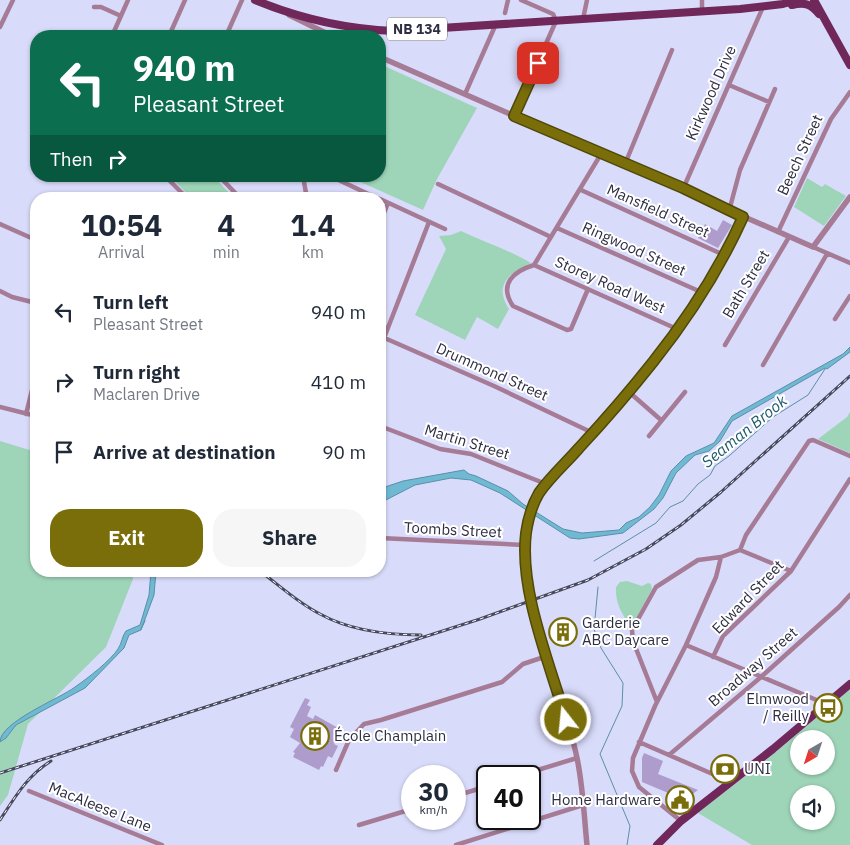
<!DOCTYPE html>
<html lang="en">
<head>
<meta charset="utf-8">
<style>
  :root { --surface:#fff; --page:#f6f6f7; --text:#1f2937; --muted:#747a83; --accent:#7a6e0b }
  body { margin:0; font-family:"IBM Plex Sans",sans-serif; background:var(--page); color:var(--text); height:100vh; display:flex; flex-direction:column; font-size:19px; white-space:nowrap }
  * { box-sizing:border-box; margin:0 }
  p { font-size:16px; color:var(--muted) }
  .icon { flex:none; width:28px; height:28px; fill:none; stroke:currentColor; stroke-width:2; stroke-linecap:round; stroke-linejoin:round }
  .map { position:relative; flex:1; overflow:hidden }
  .drawer { position:absolute; left:30px; top:192px; width:356px; height:385px; display:flex; flex-direction:column; background:var(--surface); border-radius:20px; box-shadow:0 1px 4px #0004 }
  .drawer>* { flex:none }
  .guide { position:absolute; left:30px; top:30px; width:356px; height:152px; border-radius:20px; box-shadow:0 1px 4px #0004; background:#0b6e4f; color:#fff; overflow:hidden }
  .needle { width:32px; rotate:219deg }
  .tools { position:absolute; left:790px; top:730px; display:grid; gap:10px }
  .tools a { display:grid; place-items:center; width:45px; height:45px; border-radius:50%; background:var(--surface); box-shadow:0 1px 4px #0004; font-size:25px }
  .speed { position:absolute; left:401px; top:765px; display:flex; gap:10px; font-size:25px; font-weight:700; text-align:center }
  .speed>* { display:grid; place-content:center; width:65px; height:65px; border-radius:50%; background:var(--surface); box-shadow:0 1px 4px #0004; line-height:1 }
  .speed small { font-size:12px; font-weight:400 }
  .speed .limit { border:2px solid #111; border-radius:8px; background:#fff; color:#111 }
  .pin { position:absolute; display:grid; place-items:center; width:42px; height:42px; color:#fff; margin:-21px; border-radius:10px; box-shadow:0 2px 8px #0006 }
  .me { position:absolute; width:55px; margin:-28px; rotate:344deg; stroke-linejoin:round; filter:drop-shadow(0 0 4px #0008) }
  .turn { display:flex; align-items:center; gap:18px; height:105px; padding:0 20px; font-size:22px }
  .turn .icon { width:65px; height:65px; stroke-width:2.5 }
  .turn b { display:block; font-size:35px; line-height:42px }
  .then { display:flex; align-items:center; height:48px; padding:0 20px; background:#0003; gap:10px; font-size:19px }
  .eta { display:flex; justify-content:space-evenly; align-items:center; height:85px; text-align:center }
  .eta b { font-size:30px; font-weight:700; line-height:35px }
  .action { display:flex; gap:10px; margin-top:auto; padding:10px 20px }
  .action a { flex:1; height:58px; border-radius:20px; background:var(--accent); color:#fff; font-size:20px; font-weight:700; line-height:58px; text-align:center }
  .action a+a { background:var(--page); color:var(--text) }
  ul { padding:0; list-style:none }
  li { display:flex; align-items:center; gap:15px; height:70px; padding:0 20px }
  li div { flex:1 }
  li b { display:block; font-size:19px }
  li em { font-style:normal }
  .map>svg:first-child { display:block }
</style>
</head>
<body>
<div class="map">
<svg width="850" height="845" viewBox="0 0 850 845">
  <rect width="100%" height="100%" fill="#d9dbfb"/>
  <!-- green -->
  <path fill="#9ed5b8" fill-rule="evenodd" d="M380 64 477 108 437 179 423 210 347 176H380Z
    M170 176H213L235 199H192Z
    M807 178 822 187 825 184 846 196 824 226 794 207Z
    M461 231C484 242 509 250 531 263 510 273 493 284 509 309L498 329 477 317 465 340 415 315 446 249 439 236 451 235Z
    M850 412V453L818 439 847 417Z
    M0 441 36 452V571H133V579L106 647 28 724 8 795 0 806Z
    M627 581 642 586 648 583 651 584 652 589 634 622 629 624C621 612 615 602 616 587L620 582Z
    M850 689V845H752L698 813 776 752ZM799 739H826V766H799ZM799 794H826V821H799Z"/>
  <!-- water -->
  <path fill="#6fb9d2" stroke="#5b8fa7" d="M850 347V352L827 369 825 368 732 421 720 441 709 451 695 455 676 473 663 498 654 509 623 533 579 539 570 538 500 493 471 480 451 478 415 485 380 503V489L382 488 403 481 464 470 469 474 476 476 508 491 523 504 563 529 582 533 619 530 626 523 639 517 650 507 659 495 671 471 686 456 714 443 732 416 843 354Z
    M151 571H156L154 595 141 630 129 635 124 648 85 688 16 725 6 738 0 742C0 722 59 699 75 687 88 678 110 661 118 649 122 643 122 636 126 631L140 625 149 595Z"/>
  <g fill="none" stroke-linecap="round" stroke-linejoin="round">
    <!-- stream -->
    <path stroke="#5b8fa7" stroke-width="1" d="M594 561 656 523 670 507 683 501 698 484 710 475 715 466 729 456 773 417 808 395 825 369
      M598 587 594 629 601 648 623 683 622 706 600 754 630 826 627 845
      M141 629 145 621"/>
  </g>
  <!-- building -->
  <path fill="#ad9ccc" d="M723 220 732 225 718 248 698 238 705 224 717 231Z
    M565 620 569 636 561 639 556 622Z
    M305 698 310 700 307 705 311 707 307 716 313 719 315 715 340 729 338 733 340 734 334 744 338 746 332 758 328 756 323 767 321 766 319 770 293 757 295 753 293 752 300 743 290 737 294 729 290 727Z
    M644 753 663 761 658 774 698 790 679 804 673 795 642 782V758Z"/>
  <g fill="none" stroke-linecap="round" stroke-linejoin="round">
    <!-- minor -->
    <path stroke="#a67b96" stroke-width="4.5" d="M702 0V12
      M94 7H101L121 16
      M505 13 508 0
      M583 19 587 0
      M0 27 13 0
      M112 36 128 0
      M169 36 185 0
      M226 36 242 0
      M729 85 769 102
      M465 94 496 24
      M514 116 556 21 553 14 521 0
      M625 164 672 50
      M165 176 188 199
      M219 176 241 199
      M303 176 307 199
      M330 176 379 199
      M438 184 551 237
      M683 189 763 7
      M581 190 724 255
      M380 199 445 229
      M729 211 740 170 775 89
      M380 223 388 203
      M0 224 36 240
      M557 228 701 292
      M778 232 831 119 850 92
      M813 247 850 263
      M534 265C514 271 498 284 513 306L567 330 571 329 588 289
      M534 265 677 329
      M534 265 601 154
      M0 291 12 297 36 303
      M835 319 850 296
      M380 336 494 386 593 433
      M384 338 429 222
      M725 345 789 237
      M763 365 827 254
      M629 392 661 420
      M0 407 36 416
      M26 414 36 374
      M380 426 440 449 471 454 546 484
      M649 436 685 392
      M380 538 525 545
      M740 550 746 535 809 441 813 440 850 456
      M686 645 826 704
      M713 657 723 636 791 571 850 479
      M657 702 633 641 632 630 656 587 698 560 721 557 740 550 791 571
      M639 742 731 782
      M669 755 761 677 839 607 850 595
      M336 770 349 740 364 724 381 720 502 682 523 664 547 656
      M518 776 577 758
      M29 791 162 845
      M455 796 488 786
      M681 821 639 787 632 771 633 758 655 706 686 645 716 577 721 557
      M359 825 412 809
      M456 845 583 805"/>
    <!-- tertiary -->
    <path stroke="#a67b96" stroke-width="5.5" d="M289 15 332 36
      M345 36 349 27
      M380 57 813 247 850 197
      M587 845C584 816 583 786 577 758 561 678 492 559 546 484 621 403 696 319 743 217"/>
    <!-- primary -->
    <path stroke="#70275a" stroke-width="8" d="M255 0C301 19 345 29 394 31L740 9 783 4 797 0
      M814 0 850 65
      M792 5C805 2 811 4 819 14
      M657 845 681 821 773 749 850 684"/>
    <defs>
      <path id="rail" d="M260 571C280 586 298 603 320 614 349 630 388 635 421 635
        M0 773 480 619 588 580 646 549 681 525 721 492 850 376
        M0 820C15 797 27 776 51 761"/>
    </defs>
    <!-- rail casing -->
    <use href="#rail" stroke="#48495f" stroke-width="3"/>
    <!-- rail -->
    <use href="#rail" stroke="#fff" stroke-width="1" stroke-dasharray="4" stroke-linecap="butt"/>
  </g>
  <g fill="none" stroke-linecap="round" stroke-linejoin="round">
    <defs>
      <path id="route" d="M538 63 514 116 683 188 743 217C720 268 688 318 653 362 630 391 605 420 579 448 566 463 550 477 539 493 532 505 528 519 526 533 519 591 550 664 566 720"/>
    </defs>
    <!-- route casing -->
    <use href="#route" stroke="#4f4807" stroke-width="12"/>
    <!-- route -->
    <use href="#route" stroke="#7a6e0b" stroke-width="9"/>
  </g>
  <!-- icons -->
  <defs>
    <symbol id="building-ring" viewBox="-11 -11 22 22"><circle r="9.5" fill="#fff" stroke="#7a6e0b" stroke-width="1.5"/><path d="M-4-6H4V6H1V3H-1V6H-4ZM-2.5-4.3h1.7v1.8h-1.7ZM.8-4.3h1.7v1.8H.8ZM-2.5-1h1.7V.8h-1.7ZM.8-1h1.7V.8H.8Z" fill="#7a6e0b"/></symbol>
    <symbol id="bus-ring" viewBox="-11 -11 22 22"><circle r="9.5" fill="#fff" stroke="#7a6e0b" stroke-width="1.5"/><path d="M-5-6H5V4H4V6H2V4H-2V6H-4V4H-5ZM-3.5-4V0h7V-4ZM-3.5 1.2v1.5H-2V1.2ZM2 1.2v1.5H3.5V1.2Z" fill="#7a6e0b"/></symbol>
    <symbol id="bank-ring" viewBox="-11 -11 22 22"><circle r="9.5" fill="#fff" stroke="#7a6e0b" stroke-width="1.5"/><path d="M-6-4H6V4H-6ZM0-2.3a2.3 2.3 0 1 0 0 4.6a2.3 2.3 0 1 0 0-4.6Z" fill="#7a6e0b"/></symbol>
    <symbol id="civic-ring" viewBox="-11 -11 22 22"><circle r="9.5" fill="#fff" stroke="#7a6e0b" stroke-width="1.5"/><path d="M-.6-6.5H3V-4.5H.6V-3L4-1V1h2V6H-6V1h2V-1L-.6-3ZM-1.2 2.5V6h2.4V2.5Z" fill="#7a6e0b"/></symbol>
  </defs>
  <g fill-rule="evenodd">
    <use href="#building-ring" x="547" y="616" width="32" height="32"/>
    <use href="#bus-ring" x="812" y="692" width="32" height="32"/>
    <use href="#building-ring" x="299" y="720" width="32" height="32"/>
    <use href="#bank-ring" x="709" y="753" width="32" height="32"/>
    <use href="#civic-ring" x="664" y="784" width="32" height="32"/>
  </g>
  <g text-anchor="middle" stroke-width="4" stroke-linejoin="round" paint-order="stroke">
    <!-- shield labels -->
    <rect fill="#fff" stroke="#6c6d7b" stroke-width="1" x="387" y="17.5" width="60" height="23" rx="4"/>
    <g font-size="14" font-weight="bold" fill="#2d2e42">
      <text x="417" y="34">NB 134</text>
    </g>
    <!-- street labels -->
    <g font-size="15" fill="#2d2e42" stroke="#fff">
      <text transform="translate(711 93) rotate(-66)" y="5">Kirkwood Drive</text>
      <text transform="translate(800 155) rotate(-65)" y="5">Beech Street</text>
      <text transform="translate(658 211) rotate(24)" y="5">Mansfield Street</text>
      <text transform="translate(634 249) rotate(24)" y="5">Ringwood Street</text>
      <text transform="translate(746 284) rotate(-59)" y="5">Bath Street</text>
      <text transform="translate(610 285) rotate(24)" y="5">Storey Road West</text>
      <text transform="translate(492 372) rotate(24)" y="5">Drummond Street</text>
      <text transform="translate(467 442) rotate(17)" y="5">Martin Street</text>
      <text transform="translate(453 530) rotate(3)" y="5">Toombs Street</text>
      <text transform="translate(748 597) rotate(-46)" y="5">Edward Street</text>
      <text transform="translate(753 667) rotate(-41)" y="5">Broadway Street</text>
      <text transform="translate(100 807) rotate(22)" y="5">MacAleese Lane</text>
    </g>
    <!-- poi labels -->
    <g font-size="15" fill="#2d2e42" stroke="#fff" text-anchor="start">
      <text x="582" y="628">Garderie<tspan x="582" dy="17">ABC Daycare</tspan></text>
      <text x="809" y="704" text-anchor="end">Elmwood<tspan x="809" dy="17">/ Reilly</tspan></text>
      <text x="334" y="741">École Champlain</text>
      <text x="744" y="774">UNI</text>
      <text x="661" y="805" text-anchor="end">Home Hardware</text>
    </g>
    <!-- water labels -->
    <g font-size="16" font-style="italic" fill="#1e5b6d" stroke="#fff">
      <text transform="translate(744 431) rotate(-39)" y="6">Seaman Brook</text>
    </g>
  </g>
</svg>
<div class="tools">
<a><svg class="needle" viewBox="-14 -14 28 28"><path d="M0-13l5 13h-10z" fill="#e53935"/><path d="M0 13l5-13h-10z" fill="#747a83"/></svg></a>
<a><svg class="icon" aria-label="sound" viewBox="0 0 24 24"><path d="M4 9h4l5-4v14l-5-4H4zM17 9q2 3 0 6"/></svg></a>
</div>
<div class="speed"><div>30<small>km/h</small></div><div class="limit">40</div></div>
<div class="pin" style="left:538px;top:63px;background:#d93025"><svg class="icon" aria-label="arrive" viewBox="0 0 24 24"><path d="M6 21V4h12l-3 4 3 4H6"/></svg></div>
<svg class="me" style="left:566px;top:720px" viewBox="-20 -20 40 40"><circle r="17" fill="#7a6e0b" stroke="#fff" stroke-width="3"/><path d="M0-11L8 9 0 5-8 9z" fill="#fff"/></svg>
<div class="guide">
<div class="turn"><svg class="icon" aria-label="left" viewBox="0 0 24 24"><path d="M17 20v-9H6M10 6l-5 5 5 5"/></svg><div><b>940 m</b>Pleasant Street</div></div>
<div class="then">Then<svg class="icon" aria-label="right" viewBox="0 0 24 24"><path d="M7 20v-9h11M14 6l5 5-5 5"/></svg></div>
</div>
<section class="drawer">
<div class="eta">
<div><b>10:54</b><p>Arrival</p></div>
<div><b>4</b><p>min</p></div>
<div><b>1.4</b><p>km</p></div>
</div>
<ul>
<li><svg class="icon" aria-label="left" viewBox="0 0 24 24"><path d="M17 20v-9H6M10 6l-5 5 5 5"/></svg><div><b>Turn left</b><p>Pleasant Street</p></div><em>940 m</em></li>
<li><svg class="icon" aria-label="right" viewBox="0 0 24 24"><path d="M7 20v-9h11M14 6l5 5-5 5"/></svg><div><b>Turn right</b><p>Maclaren Drive</p></div><em>410 m</em></li>
<li><svg class="icon" aria-label="arrive" viewBox="0 0 24 24"><path d="M6 21V4h12l-3 4 3 4H6"/></svg><div><b>Arrive at destination</b></div><em>90 m</em></li>
</ul>
<div class="action"><a>Exit</a><a>Share</a></div>
</section>
</div>
</body>
</html>
